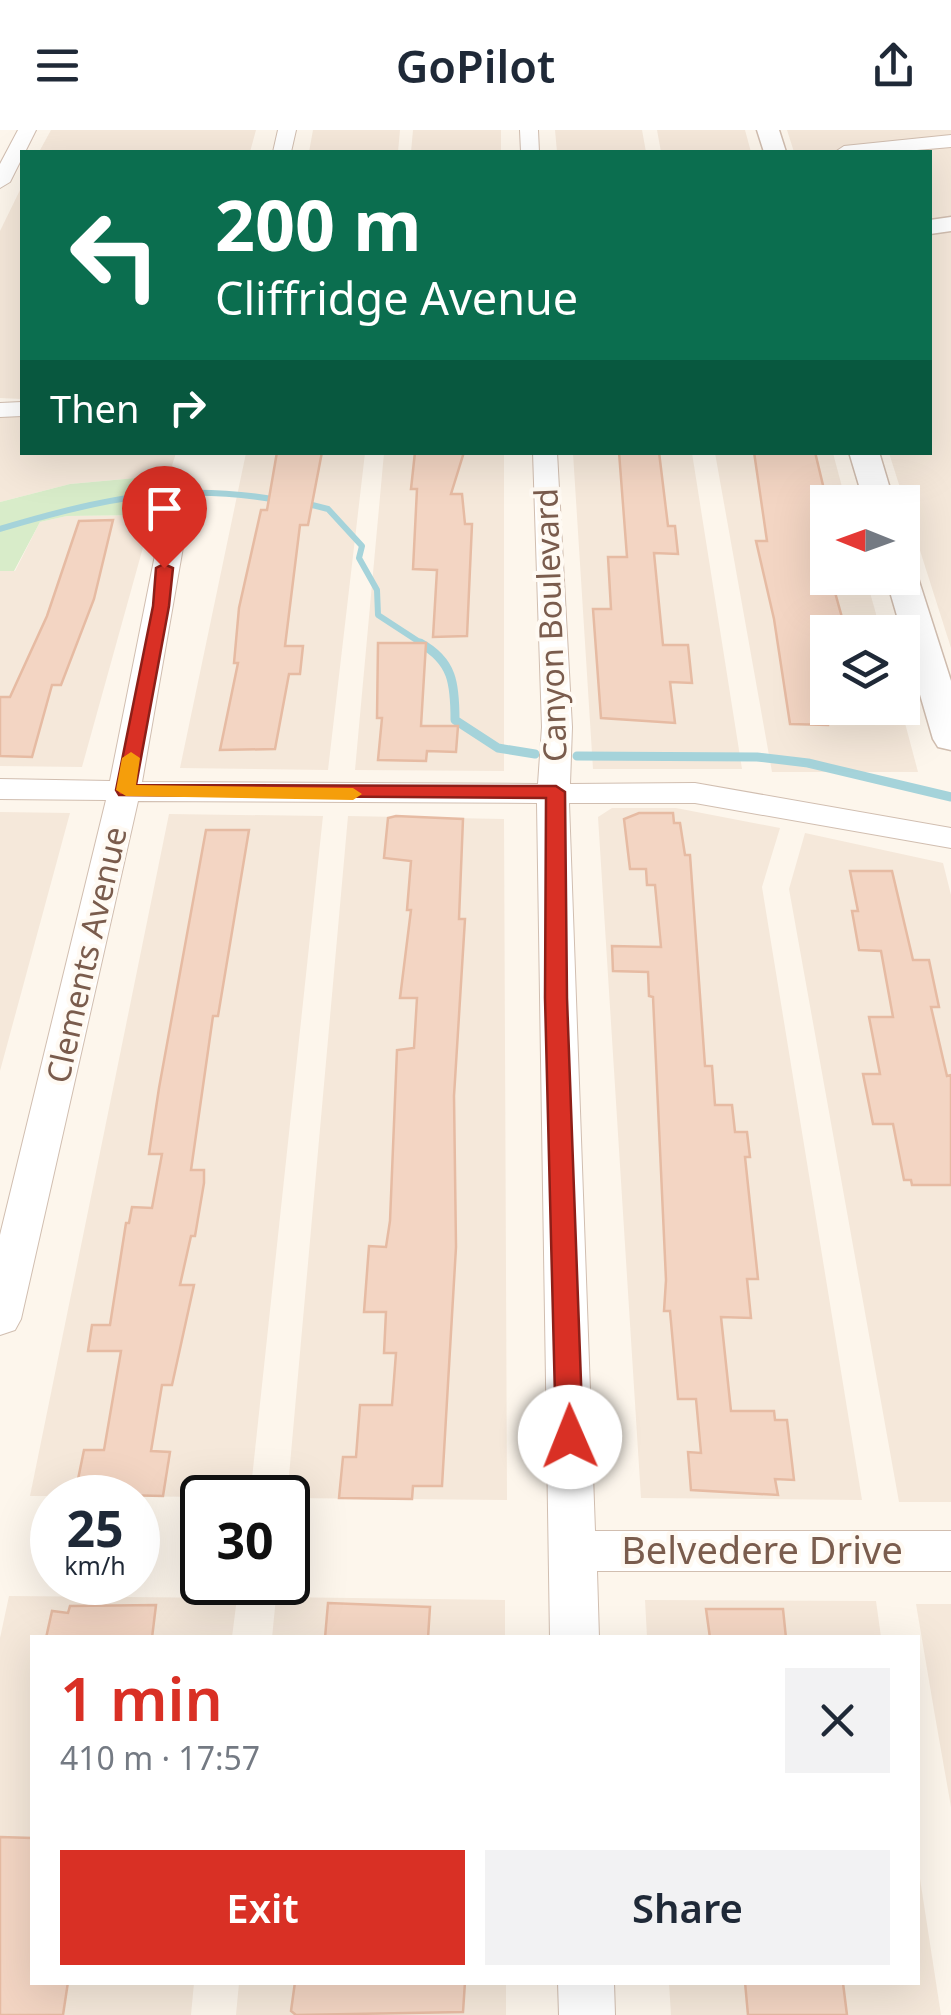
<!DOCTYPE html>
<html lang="en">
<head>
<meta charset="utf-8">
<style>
  :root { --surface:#fff; --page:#f2f2f3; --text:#1f2937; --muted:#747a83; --accent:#d93025 }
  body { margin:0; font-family:"Noto Sans",sans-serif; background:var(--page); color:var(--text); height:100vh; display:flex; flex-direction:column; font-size:38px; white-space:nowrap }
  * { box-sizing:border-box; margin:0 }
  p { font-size:32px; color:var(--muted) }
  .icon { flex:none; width:55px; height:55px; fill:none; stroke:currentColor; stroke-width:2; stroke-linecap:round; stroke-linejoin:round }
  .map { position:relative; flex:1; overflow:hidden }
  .panel { position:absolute; left:30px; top:1505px; width:890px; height:350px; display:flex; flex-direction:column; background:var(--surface); border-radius:0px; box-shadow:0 10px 40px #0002 }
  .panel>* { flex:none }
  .guide { position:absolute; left:20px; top:20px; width:912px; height:305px; border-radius:0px; box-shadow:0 10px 40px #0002; background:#0b6e4f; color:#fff; overflow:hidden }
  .needle { width:65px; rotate:271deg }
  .tools { position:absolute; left:810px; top:355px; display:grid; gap:20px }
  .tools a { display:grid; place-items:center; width:110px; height:110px; border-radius:0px; background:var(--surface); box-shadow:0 10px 40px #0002; font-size:50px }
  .speed { position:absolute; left:30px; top:1345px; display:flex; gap:20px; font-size:50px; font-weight:700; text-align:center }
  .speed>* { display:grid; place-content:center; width:130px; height:130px; border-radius:50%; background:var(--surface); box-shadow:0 10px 40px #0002; line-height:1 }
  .speed small { font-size:25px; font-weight:400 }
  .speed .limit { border:5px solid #111; border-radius:15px; background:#fff; color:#111 }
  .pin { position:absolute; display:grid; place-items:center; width:85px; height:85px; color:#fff; margin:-102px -42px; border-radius:50% 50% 50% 0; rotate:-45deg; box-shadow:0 0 10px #0007 }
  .pin .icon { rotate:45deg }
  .me { position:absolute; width:110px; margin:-55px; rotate:359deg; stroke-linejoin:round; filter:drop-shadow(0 0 8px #0008) }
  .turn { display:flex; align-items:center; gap:35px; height:210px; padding:0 30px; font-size:45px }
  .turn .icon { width:130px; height:130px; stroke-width:2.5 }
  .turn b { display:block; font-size:70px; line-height:85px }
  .then { display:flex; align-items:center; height:95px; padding:0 30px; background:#0003; gap:20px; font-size:38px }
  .round { display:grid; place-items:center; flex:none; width:105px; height:105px; border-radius:0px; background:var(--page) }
  .summary { display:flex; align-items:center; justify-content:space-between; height:170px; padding:0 30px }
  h1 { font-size:60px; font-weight:600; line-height:75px; color:var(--accent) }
  .action { display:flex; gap:20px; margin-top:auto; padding:20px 30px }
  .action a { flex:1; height:115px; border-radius:0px; background:var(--accent); color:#fff; font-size:40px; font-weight:600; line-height:115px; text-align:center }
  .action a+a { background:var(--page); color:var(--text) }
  header { display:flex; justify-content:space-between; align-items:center; height:130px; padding:0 30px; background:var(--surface); font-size:45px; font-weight:600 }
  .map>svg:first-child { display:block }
</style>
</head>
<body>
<header><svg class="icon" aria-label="menu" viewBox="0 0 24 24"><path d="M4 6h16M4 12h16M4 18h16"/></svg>GoPilot<svg class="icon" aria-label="share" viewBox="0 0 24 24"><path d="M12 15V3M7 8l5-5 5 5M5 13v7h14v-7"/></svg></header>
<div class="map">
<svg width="951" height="1885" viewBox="0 0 951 1885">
  <rect width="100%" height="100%" fill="#fdf6ec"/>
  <!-- residential -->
  <path fill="#f5e8da" d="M51 0H256L250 22H39Z
    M313 0H400L398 22H309Z
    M413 0H501V22H411Z
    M555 0H642L646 22H557Z
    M657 0H745L751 22H661Z
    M787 0H951V518L889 323 930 322V22H794Z
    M22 56V269L0 268V101Z
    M0 287H22V322L176 323 169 345 70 354 0 372Z
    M246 323H365L328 640 180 638Z
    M384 323H504V641L355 640Z
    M573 323H692L742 639H593Z
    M715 323H833L846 372H828V448H866L881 502H828V578H901L918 642H772Z
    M152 385 82 637 0 636V441H15L40 392 67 386Z
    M612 678H676L780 698 762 757 862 1370 641 1368 598 687Z
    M0 682 70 683 0 941Z
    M169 684 323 686 250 1367 30 1366Z
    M348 686 504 689 507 1370 287 1368Z
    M805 703 943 733 951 765V1372H899L789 759Z
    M9 1466 237 1468 232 1507 32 1508V1852L194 1853 191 1885H0V1508Z
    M276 1467 505 1470V1507L272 1508Z
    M645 1470 876 1471 881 1507H647Z
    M916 1474H951V1677L935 1586Z
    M918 1736 941 1885H671L669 1853 918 1852Z
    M239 1853H506V1885H236Z"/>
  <!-- green -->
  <path fill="#d8ecc9" d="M169 345 152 385 67 386 40 392 14 441H0V372L70 354Z"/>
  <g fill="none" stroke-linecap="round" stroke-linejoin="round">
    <!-- stream-far1 -->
    <path stroke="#a5d3da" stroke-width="6" d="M300 372 328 379 362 416 359 428 377 460 378 485 424 515
      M0 399C99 369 179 351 283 371"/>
    <!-- stream -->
    <path stroke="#a5d3da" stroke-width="9" d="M420 513C453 531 455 554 455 590L498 618 535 624
      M577 626 757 627 808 633 951 667"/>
  </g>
  <!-- building -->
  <path fill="#f3d5c3" stroke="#e6bba3" stroke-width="2.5" d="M277 322H322L308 395H300L285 516H303L300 544H289L275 619 220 620 238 533H234L239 478 261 380H267Z
    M415 322H464L451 364H462L465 394H472L467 506 433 507 437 440 413 439 417 359H411Z
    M619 322H659L668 396H675L678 424 654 423 663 515H688L692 553 670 552 675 593 601 588 593 479H611L608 427H627Z
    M754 322H815L828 376H819L828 413V448H831L846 502H828V595L790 594 774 489 756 411H767Z
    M113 390 94 469 61 555H52L32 627 0 626V567H10L47 486 79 391Z
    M378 513H426L421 596H458L456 622 427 621 426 631 378 630 382 588H377Z
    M639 683H673L674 693H680L685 725H690L705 936H712L715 975H732L735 1002H747L750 1027H745L758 1149H747L751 1188 721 1187 731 1281H774L775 1290H787L794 1350 775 1349 778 1365 691 1360 688 1322 701 1323 696 1269H678L670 1181H664L666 1150 653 867 649 866 648 842 613 841 612 816 661 817 655 755H647L646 739H630L624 689Z
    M396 686 463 689 459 789H465L454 966 456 1117 442 1356H413L412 1369 339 1368 343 1327H356L360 1275H392L396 1223H384L386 1182H364L369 1116 386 1117 390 1091 397 920 414 918 417 868H400L411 780H407L411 731 384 728 388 688Z
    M206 700H249L218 886H213L191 1040H204V1053L195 1106H191L180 1155H194L172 1255H162L151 1321 170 1322 163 1366 75 1364 84 1320H104L121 1221H88L92 1195H110L126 1093H129L132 1077 152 1078 162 1024H149L159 958Z
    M850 741H892L913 830H929L939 877H931L947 946 951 945V1055H912L911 1050H904L893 994H873L863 944H880L869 887H893L881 821 859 820 852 781H858Z
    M328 1473 430 1477 428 1508H325Z
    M156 1475 152 1508H46L52 1481 68 1483 70 1476Z
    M706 1479H783L786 1508H710Z
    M0 1707 32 1708V1852H68L63 1885H0Z
    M295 1852H465L463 1882 296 1885 291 1881Z
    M745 1852 843 1853 847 1885H748Z"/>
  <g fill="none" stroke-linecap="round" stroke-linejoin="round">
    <defs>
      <path id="minor" d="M18 0H36L10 52 0 58V34Z
        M278 0H296L291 22H273Z
        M520 0H538L539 22H521Z
        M951 5V17L894 22H835L844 16Z
        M22 272V286L0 287V273Z
        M533 322H557L572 597 570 654 695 653 951 698V718L695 673H569L595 1401H951V1441H597L599 1508H550L537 673 138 671 21 1189 15 1200 0 1205V1105L106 670 0 669V649L110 651 160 400 173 392 186 400 142 652 538 654 542 597Z
        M558 1852H614L615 1885H559Z"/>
      <path id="tertiary" d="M757 0H779L786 22H764Z
        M951 87V101L930 104V90Z
        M849 322H879L894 372H864Z
        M902 438 914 441 918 448 951 551V620L938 617 933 609 886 448H902Z"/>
    </defs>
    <!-- minor casing -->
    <use href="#minor" stroke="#d1beb0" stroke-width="2"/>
    <!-- tertiary casing -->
    <use href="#tertiary" stroke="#d1beb0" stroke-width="3"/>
    <!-- minor -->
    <use href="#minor" fill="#fff" fill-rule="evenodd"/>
    <!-- tertiary -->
    <use href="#tertiary" fill="#fff" fill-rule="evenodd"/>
  </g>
  <!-- route -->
  <path fill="#d93025" stroke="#8d1f18" stroke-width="2.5" d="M164 434 173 438 169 476 136 655 556 656 565 662 567 868 583 1307 579 1315 570 1318 560 1315 556 1307 545 868 546 668 119 665 116 660 153 476 156 438Z"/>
  <!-- slow -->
  <path fill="#f59e0b" d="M131 622 140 628 136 655 353 658 362 664 353 670 126 666 116 660 122 628Z"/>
  <g text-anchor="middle" stroke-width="8" stroke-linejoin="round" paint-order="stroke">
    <!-- street labels -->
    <g font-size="32" fill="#7a5c4d" stroke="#fffaf3">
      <text transform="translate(551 495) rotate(-92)" y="11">Canyon Boulevard</text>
      <text transform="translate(87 825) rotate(-77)" y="11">Clements Avenue</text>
    </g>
    <!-- near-street labels -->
    <g font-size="38" fill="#7a5c4d" stroke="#fffaf3">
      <text x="762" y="1434">Belvedere Drive</text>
    </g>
  </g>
</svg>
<div class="tools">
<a><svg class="needle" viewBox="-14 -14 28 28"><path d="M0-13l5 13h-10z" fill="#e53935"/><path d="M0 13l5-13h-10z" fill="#747a83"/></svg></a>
<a><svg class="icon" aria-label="layers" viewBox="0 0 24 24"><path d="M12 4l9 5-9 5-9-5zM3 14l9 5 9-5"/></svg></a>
</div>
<div class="speed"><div>25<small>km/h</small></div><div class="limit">30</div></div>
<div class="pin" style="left:164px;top:438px;background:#d93025"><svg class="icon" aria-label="arrive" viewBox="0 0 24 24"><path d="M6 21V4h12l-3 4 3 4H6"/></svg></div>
<svg class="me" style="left:570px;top:1307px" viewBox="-20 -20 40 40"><circle r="19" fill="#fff"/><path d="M0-13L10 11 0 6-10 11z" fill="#d93025"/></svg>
<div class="guide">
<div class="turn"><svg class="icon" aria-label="left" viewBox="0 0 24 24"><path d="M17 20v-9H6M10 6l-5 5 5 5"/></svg><div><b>200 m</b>Cliffridge Avenue</div></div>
<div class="then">Then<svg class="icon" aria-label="right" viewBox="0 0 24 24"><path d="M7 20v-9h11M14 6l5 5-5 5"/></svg></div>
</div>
<section class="panel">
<div class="summary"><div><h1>1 min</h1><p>410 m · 17:57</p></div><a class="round"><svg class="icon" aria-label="close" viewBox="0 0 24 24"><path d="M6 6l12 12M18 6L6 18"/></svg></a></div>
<div class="action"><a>Exit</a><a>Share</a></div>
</section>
</div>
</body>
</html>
